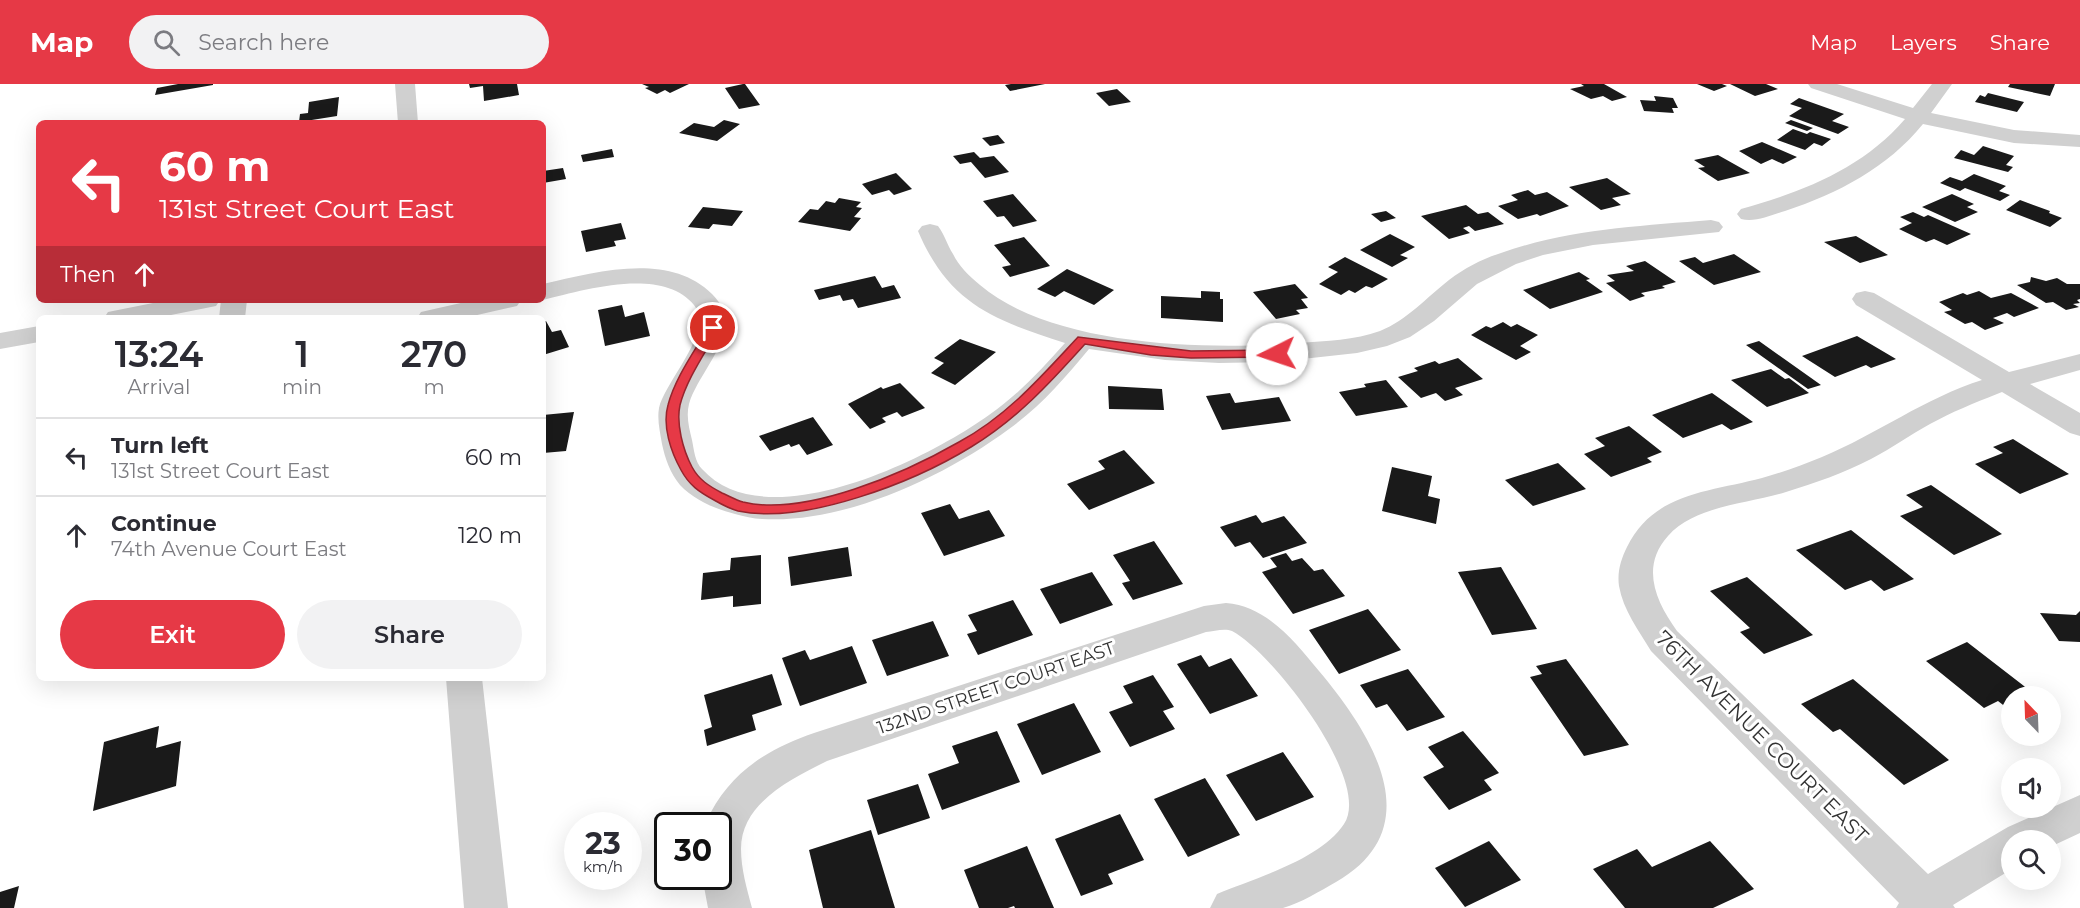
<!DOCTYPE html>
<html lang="en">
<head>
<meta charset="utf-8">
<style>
  :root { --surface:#fff; --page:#f2f2f3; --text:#2b2b33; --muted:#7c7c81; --line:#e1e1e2; --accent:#e63946 }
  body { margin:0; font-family:Montserrat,sans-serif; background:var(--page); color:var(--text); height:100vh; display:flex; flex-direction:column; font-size:22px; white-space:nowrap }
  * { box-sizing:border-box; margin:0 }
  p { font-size:20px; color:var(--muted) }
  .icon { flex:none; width:33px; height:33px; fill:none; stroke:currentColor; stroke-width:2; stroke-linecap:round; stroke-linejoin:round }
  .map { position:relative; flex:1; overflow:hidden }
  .panel { position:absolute; left:36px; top:231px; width:510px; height:366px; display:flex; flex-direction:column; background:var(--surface); border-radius:9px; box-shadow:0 6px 24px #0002 }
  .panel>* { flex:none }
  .banner { position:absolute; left:36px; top:36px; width:510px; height:183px; border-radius:9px; box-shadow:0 6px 24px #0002; background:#e63946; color:#fff; overflow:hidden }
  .needle { width:39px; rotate:337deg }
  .controls { position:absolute; left:2001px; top:602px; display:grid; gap:12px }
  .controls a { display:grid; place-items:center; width:60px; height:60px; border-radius:50%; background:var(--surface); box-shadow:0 6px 24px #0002; font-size:30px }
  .speed { position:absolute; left:564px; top:728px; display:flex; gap:12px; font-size:30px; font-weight:700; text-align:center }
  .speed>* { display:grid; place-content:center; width:78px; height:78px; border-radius:50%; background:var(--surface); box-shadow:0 6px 24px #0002; line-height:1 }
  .speed small { font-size:15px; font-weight:400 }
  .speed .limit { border:3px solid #111; border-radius:9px; background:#fff; color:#111 }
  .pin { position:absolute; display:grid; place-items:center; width:51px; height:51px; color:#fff; margin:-26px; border:3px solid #fff; border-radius:50%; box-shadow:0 2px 6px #0007 }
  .me { position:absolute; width:66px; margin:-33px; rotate:266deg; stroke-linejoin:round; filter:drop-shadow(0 0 4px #0008) }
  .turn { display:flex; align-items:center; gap:21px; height:126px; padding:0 24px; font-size:27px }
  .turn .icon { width:78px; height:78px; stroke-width:2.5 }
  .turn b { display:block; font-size:42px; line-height:51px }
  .then { display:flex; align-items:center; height:57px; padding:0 24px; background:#0003; gap:12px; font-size:22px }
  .eta { display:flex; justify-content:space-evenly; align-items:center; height:102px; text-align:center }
  .eta b { font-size:36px; font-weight:600; line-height:42px }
  .button { display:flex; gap:12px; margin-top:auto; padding:12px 24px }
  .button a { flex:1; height:69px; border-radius:36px; background:var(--accent); color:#fff; font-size:24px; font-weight:600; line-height:69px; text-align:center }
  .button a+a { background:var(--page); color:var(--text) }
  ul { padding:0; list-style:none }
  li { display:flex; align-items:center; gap:18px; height:78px; padding:0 24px; border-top:2px solid var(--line) }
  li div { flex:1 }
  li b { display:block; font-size:22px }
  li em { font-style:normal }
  header { display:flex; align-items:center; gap:36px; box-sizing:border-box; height:84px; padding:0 30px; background:var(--accent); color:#fff }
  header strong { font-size:28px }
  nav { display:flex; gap:33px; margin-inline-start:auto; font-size:21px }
  .search { width:420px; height:54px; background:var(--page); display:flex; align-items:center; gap:15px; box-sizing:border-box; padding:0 21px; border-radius:33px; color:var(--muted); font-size:22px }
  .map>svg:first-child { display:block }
</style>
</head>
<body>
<header>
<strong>Map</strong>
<div class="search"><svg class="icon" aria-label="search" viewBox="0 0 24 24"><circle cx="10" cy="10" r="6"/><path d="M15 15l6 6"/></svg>Search here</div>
<nav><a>Map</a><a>Layers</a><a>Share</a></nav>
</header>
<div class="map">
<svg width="2080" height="824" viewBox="0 0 2080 824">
  <rect width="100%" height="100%" fill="#fff"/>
  <!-- building -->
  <path fill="#1a1a1a" d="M178 0H213V1L155 11 157 4Z
    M469 0H517L519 11 484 17 483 2 470 4Z
    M642 0H689L670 9 665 6 657 10 645 4 649 3Z
    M743 0H745L760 21 739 25 725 4Z
    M1045 0 1010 7 1005 1 1011 0Z
    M1581 0H1604L1627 13 1612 17 1603 12 1591 15 1570 5 1584 2Z
    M1697 0H1722L1727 2 1714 7Z
    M1730 0H1766L1778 5 1755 12Z
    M2010 0H2055L2050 12 2008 3Z
    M1117 5 1131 18 1109 22 1096 9Z
    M1988 9 2024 18 2017 28 1975 18 1980 11 1985 13Z
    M1654 12 1673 14 1678 24H1672L1674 29 1644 27 1640 16 1656 17Z
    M339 13 337 32 299 38 300 30 308 29 309 18Z
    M1799 14 1844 30 1832 37 1849 43 1838 50 1789 32 1802 24 1790 20Z
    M724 36 740 40 717 57 679 49 694 39 714 43Z
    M1791 36 1813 44 1807 47 1785 39Z
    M1793 45 1807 50 1810 48 1831 55 1822 62 1814 59 1805 66 1777 56Z
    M998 51 1005 59 990 62 982 54Z
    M1762 58 1797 73 1783 80 1772 75 1761 80 1739 67Z
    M1983 62 2014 72 2006 81 2013 83 2008 88 1954 74 1961 66 1974 71Z
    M612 65 614 73 583 78 581 71Z
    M974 68 980 74 994 72 1009 88 985 94 971 78 960 80 953 72Z
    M1718 71 1750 89 1718 97 1698 84 1705 83 1694 76Z
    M563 84 566 95 543 99V87Z
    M896 89 912 105 894 111 889 106 872 111 862 100Z
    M1974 90 2006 102 1999 107 2010 111 2000 117 1965 104 1960 107 1940 99 1950 93 1962 97Z
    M1607 94 1631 110 1612 114 1621 121 1601 126 1569 103Z
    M1528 106 1535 111 1547 108 1569 122 1540 132 1537 130 1518 135 1498 122 1518 116 1511 111Z
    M1013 110 1037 137 1013 143 1004 132 997 133 983 117Z
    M1952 110 1974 120 1967 123 1978 128 1955 138 1922 123Z
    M839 114 861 118 856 123 862 124 854 133 861 134 850 147 798 138 810 125 818 126 826 117 835 119Z
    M2020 116 2050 127 2049 129 2062 134 2050 143 2006 126Z
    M1466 121 1478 130 1488 128 1504 140 1475 147 1469 142 1463 144 1470 149 1449 155 1421 132Z
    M703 123 743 127 732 142 713 140 709 145 688 143Z
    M1386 127 1396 134 1381 138 1371 130Z
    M1913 128 1924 133 1928 131 1971 150 1947 161 1934 155 1926 158 1899 145 1912 139 1900 133Z
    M621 139 626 155 614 157 616 162 586 168 581 147Z
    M1390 150 1415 163 1400 171 1408 174 1392 183 1360 166Z
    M1856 152 1888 171 1860 179 1824 158Z
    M1024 153 1050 182 1010 193 1002 183 1011 181 994 161Z
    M1734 170 1761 188 1714 201 1679 177 1695 173 1703 179Z
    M1345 173 1388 195 1372 204 1366 202 1355 209 1349 206 1341 211 1319 200 1338 188 1328 183Z
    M1645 177 1676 198 1662 202 1665 204 1641 209 1645 212 1630 217 1606 199 1615 197 1607 191 1634 187 1626 182Z
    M1067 185 1114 206 1094 221 1064 207 1055 213 1037 205Z
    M1579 188 1590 195 1586 196 1603 208 1550 225 1523 206Z
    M875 192 882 204 894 201 901 214 858 224 853 215 843 217 840 211 819 216 814 206Z
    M2031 193 2046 197 2057 194 2067 200H2080V215L2077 216 2080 219 2073 220 2079 223 2066 226 2053 218 2046 219 2017 201 2030 198Z
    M1295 200 1308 214 1301 215 1308 224 1296 226 1300 230 1276 235 1253 208Z
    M1201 207 1220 208V215H1223V238L1161 234V212L1201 214Z
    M1979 207 1991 214 2011 209 2039 224 2014 233 2007 229 1993 234 2004 239 1985 246 1972 238 1965 240 1944 228 1952 226 1939 218 1963 209 1967 211Z
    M622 221 625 233 644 228 650 252 605 262 598 226Z
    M546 237 552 248 561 246 569 263 543 271V238Z
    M1503 238 1511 243 1517 240 1538 251 1520 262 1531 268 1516 276 1471 251 1486 242 1491 244Z
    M1857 252 1896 275 1871 284 1866 281 1835 293 1802 272Z
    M960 255 996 268 955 301 931 289 944 279 934 274Z
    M1759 257 1821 301 1808 305 1746 261Z
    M1458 274 1483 295 1455 304 1463 311 1445 317 1436 309 1421 314 1398 293 1418 287 1414 284 1435 277 1439 280Z
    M1771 285 1785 295 1789 294 1809 309 1767 323 1731 296Z
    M1386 296 1408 323 1356 332 1339 308 1366 303 1364 300Z
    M900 299 925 324 902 333 897 328 882 334 886 338 870 345 848 320 881 303 883 305Z
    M1108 302 1162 305 1164 326 1109 325Z
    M1230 309 1235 319 1279 313 1291 337 1222 346 1206 312Z
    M1712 309 1753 338 1731 346 1722 340 1683 354 1652 331Z
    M574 328 566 367 543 369V331Z
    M813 333 833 361 807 371 799 360 791 363 789 360 770 367 759 352Z
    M1629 342 1662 368 1647 374 1652 378 1611 393 1584 370 1605 362 1595 354Z
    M2013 355 2069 390 2020 410 1975 380 2003 369 1993 363Z
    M1124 366 1155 399 1089 426 1067 400 1105 385 1098 377Z
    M1558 379 1586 405 1533 422 1505 396Z
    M1392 383 1432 392 1428 412 1440 415 1436 440 1382 427Z
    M1931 401 2002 450 1954 471 1900 432 1923 423 1906 411Z
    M950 420 959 435 989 426 1005 452 944 472 921 429Z
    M1256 431 1262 439 1284 432 1307 459 1263 474 1250 458 1235 463 1220 443Z
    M1851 446 1914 495 1884 507 1871 496 1845 506 1796 466Z
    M1154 457 1183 500 1133 516 1122 499 1130 497 1113 471Z
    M848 463 852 492 791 502 788 473Z
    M1286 469 1292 477 1302 474 1314 487 1323 485 1345 512 1293 530 1262 488 1277 483 1270 474Z
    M761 471V520L733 523V512L701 516 703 489 730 486 731 474Z
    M1501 483 1537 545 1492 551 1458 488Z
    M1092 488 1113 521 1060 540 1040 505Z
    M1747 493 1813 551 1764 570 1740 548 1750 544 1710 507Z
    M1013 516 1033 551 978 571 967 550 977 547 968 531Z
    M1368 525 1401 566 1339 590 1309 546Z
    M2080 527V558L2059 557 2040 529 2076 531Z
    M933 537 949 572 887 592 872 556Z
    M1967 558 2037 612H2012V628L1998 617 1984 624 1926 577Z
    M852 562 867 599 800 622 782 574 805 566 810 576Z
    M1201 571 1209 583 1231 574 1258 612 1210 630 1177 580Z
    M1566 575 1629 661 1584 672 1530 593 1542 590 1536 582Z
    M1408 585 1445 633 1407 647 1387 620 1376 624 1360 601Z
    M772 590 782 621 752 631 756 646 707 662 704 646 712 643 704 611Z
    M1153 591 1174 623 1163 627 1175 645 1130 663 1109 628 1133 619 1123 602Z
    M1853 595 1949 676 1904 701 1840 645 1833 648 1801 620Z
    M1074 619 1101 668 1042 691 1017 640Z
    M159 642 156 664 181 657 176 702 93 727 104 658Z
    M997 647 1020 698 942 726 928 690 959 679 952 662Z
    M1463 647 1499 689 1484 696 1492 706 1449 726 1423 693 1444 683 1428 663Z
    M1283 668 1314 713 1256 737 1226 691Z
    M1205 694 1240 751 1188 773 1154 715Z
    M918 700 930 734 878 751 867 716Z
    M1120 730 1144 776 1108 790 1113 800 1081 812 1055 755Z
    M871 746 895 824H823L809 766Z
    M1489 757 1521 796 1465 823 1435 784Z
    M1710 757 1754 805 1713 824H1625L1593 785 1637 765 1652 783Z
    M1027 762 1054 824H1015L1014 822 1008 824H979L964 786Z
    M19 802 14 824H0V808Z"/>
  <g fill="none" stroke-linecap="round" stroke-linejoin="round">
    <!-- street -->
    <path fill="#d0d0d0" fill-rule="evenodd" d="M395 0H415L418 39H398Z
      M1808 0H1837L1913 24 1932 0H1952L1931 29 2014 46 2080 51V63L2014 59 1923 40C1887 84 1839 109 1785 127 1771 131 1755 139 1741 135L1737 130 1741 125C1802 108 1862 85 1905 35L1811 4Z
      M1711 136 1719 138 1723 143 1719 148 1593 161 1543 171 1516 180 1477 200 1434 237 1410 253 1387 262 1357 269 1275 278 1219 279 1165 276 1089 265C1065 294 1040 323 1009 345 944 393 844 440 762 435 753 435 744 432 735 430 715 425 694 416 680 401 670 389 665 374 662 360 660 348 657 336 659 324 665 297 715 247 694 221 662 182 584 206 543 216V200C595 188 669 167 712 210 748 245 699 285 689 320 686 332 689 344 692 356 694 366 695 378 702 385 766 456 928 375 989 331 1018 311 1042 285 1065 259 994 236 949 220 918 147L922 142 930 140 938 142C945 151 947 161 953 170 959 182 969 192 980 201 1053 263 1207 266 1299 259 1326 257 1355 256 1380 247 1407 236 1426 214 1449 196 1465 184 1482 175 1501 169 1569 145 1640 142 1711 136Z
      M1865 207 1874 209 2009 288 2080 270V286L2030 300 2080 329V352L2070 349 2002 308 1997 310C1974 319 1952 328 1930 340 1910 351 1892 364 1871 375 1844 389 1815 399 1786 408 1749 420 1695 421 1668 452 1640 483 1656 518 1677 547L1928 790 2008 743 2080 711V749L2050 763V756H2012V785L1953 821 1955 824H1896L1899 819 1651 567C1639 547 1623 526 1619 502 1617 488 1621 475 1627 463 1654 408 1710 408 1762 394 1783 388 1803 381 1822 373 1877 350 1925 314 1982 296L1856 221 1852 215 1856 209Z
      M168 216H220L216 222 156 234H104L108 228Z
      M221 216H247L245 234H219Z
      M474 216H521L517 222 464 234H417L421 228Z
      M39 242V258L0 265V249Z
      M1226 519C1267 522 1295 558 1319 587 1371 649 1432 743 1336 798 1320 807 1301 819 1283 824 1266 824 1230 824 1210 824L1217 810C1255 794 1320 776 1344 740 1373 697 1270 566 1232 547 1225 544 1214 547 1206 548L827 677C791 695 741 719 741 765 741 785 747 805 752 824H708L702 792H718V741H705L706 738C728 690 765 666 814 649L1204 522Z
      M446 594H482L508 824H464Z"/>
  </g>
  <!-- route -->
  <path fill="#e63946" stroke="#96252e" stroke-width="1.5" d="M713 240 719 244C706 268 687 294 680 321 676 340 683 366 692 383 699 396 709 402 722 409 729 412 736 416 743 418 805 433 905 389 959 358 1007 332 1041 293 1078 253L1191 267 1277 266 1283 270 1277 273 1191 274 1151 271 1085 260C1049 300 1017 335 971 363 914 398 805 441 738 427 730 425 721 420 714 416 699 408 689 401 681 386 671 368 662 342 668 321 675 294 694 268 708 244Z"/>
  <g text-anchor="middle" stroke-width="6" stroke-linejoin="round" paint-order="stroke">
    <!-- street labels -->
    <g font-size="18" fill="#333" stroke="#fff">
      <text transform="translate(996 604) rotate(-19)" y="6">132ND STREET COURT EAST</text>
    </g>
    <!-- near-street labels -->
    <g font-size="21" fill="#333" stroke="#fff">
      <text transform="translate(1762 653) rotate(45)" y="7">76TH AVENUE COURT EAST</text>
    </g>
  </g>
</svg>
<div class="controls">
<a><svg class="needle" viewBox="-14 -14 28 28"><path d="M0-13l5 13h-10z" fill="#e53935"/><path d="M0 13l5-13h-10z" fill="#7c7c81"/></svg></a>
<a><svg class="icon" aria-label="sound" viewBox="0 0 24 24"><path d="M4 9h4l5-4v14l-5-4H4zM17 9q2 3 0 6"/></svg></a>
<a><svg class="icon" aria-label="search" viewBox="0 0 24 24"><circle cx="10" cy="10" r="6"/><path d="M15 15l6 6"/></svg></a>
</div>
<div class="speed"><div>23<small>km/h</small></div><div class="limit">30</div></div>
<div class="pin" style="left:713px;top:244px;background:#d93025"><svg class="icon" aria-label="arrive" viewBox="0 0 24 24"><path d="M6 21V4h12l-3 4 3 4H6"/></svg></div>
<svg class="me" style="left:1277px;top:270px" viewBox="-20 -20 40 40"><circle r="19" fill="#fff"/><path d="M0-13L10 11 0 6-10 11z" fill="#e63946"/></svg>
<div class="banner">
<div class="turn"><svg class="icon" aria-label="left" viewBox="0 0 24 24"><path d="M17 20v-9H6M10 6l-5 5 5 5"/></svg><div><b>60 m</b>131st Street Court East</div></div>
<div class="then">Then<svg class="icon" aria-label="ahead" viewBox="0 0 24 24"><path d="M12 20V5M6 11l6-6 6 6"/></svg></div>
</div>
<section class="panel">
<div class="eta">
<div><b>13:24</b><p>Arrival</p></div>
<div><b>1</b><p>min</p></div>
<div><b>270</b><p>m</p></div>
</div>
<ul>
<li><svg class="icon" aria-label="left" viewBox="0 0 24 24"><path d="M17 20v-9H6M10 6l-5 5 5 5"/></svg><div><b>Turn left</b><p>131st Street Court East</p></div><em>60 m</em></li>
<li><svg class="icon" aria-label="ahead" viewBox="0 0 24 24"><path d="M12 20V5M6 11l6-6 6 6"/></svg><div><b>Continue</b><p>74th Avenue Court East</p></div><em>120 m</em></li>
</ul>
<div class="button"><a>Exit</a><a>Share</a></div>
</section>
</div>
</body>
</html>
